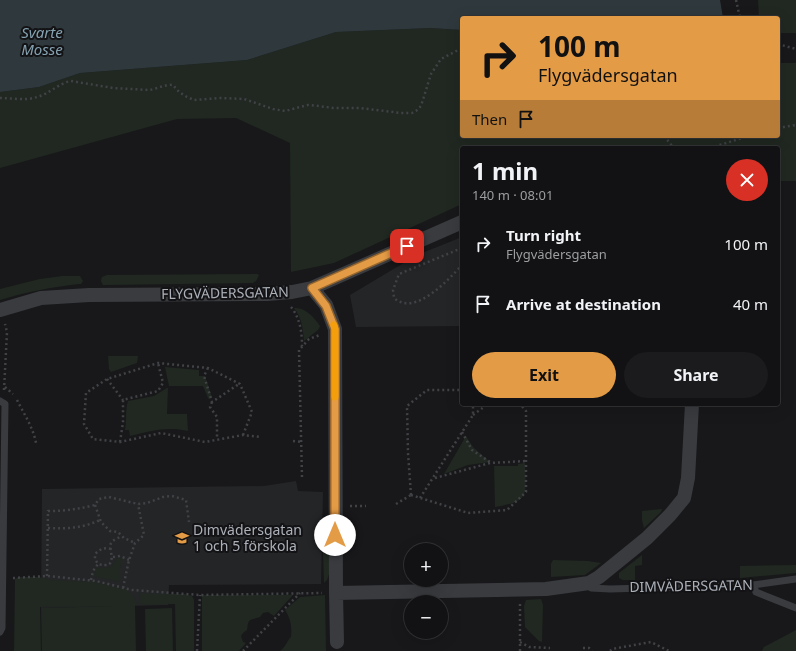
<!DOCTYPE html>
<html lang="en">
<head>
<meta charset="utf-8">
<style>
  :root { --surface:#121214; --page:#1b1b1d; --text:#f1f3f6; --muted:#9c9ea0; --line:#313234; --accent:#e49b46 }
  body { margin:0; font-family:"Noto Sans",sans-serif; background:var(--page); color:var(--text); height:100vh; display:flex; flex-direction:column; font-size:15px; white-space:nowrap }
  * { box-sizing:border-box; margin:0 }
  p { font-size:13px; color:var(--muted) }
  .icon { flex:none; width:22px; height:22px; fill:none; stroke:currentColor; stroke-width:2; stroke-linecap:round; stroke-linejoin:round }
  .map { position:relative; flex:1; overflow:hidden }
  .drawer { position:absolute; left:460px; top:146px; width:320px; height:260px; display:flex; flex-direction:column; background:var(--surface); border-radius:4px; box-shadow:0 4px 16px #0002,0 0 0 1px var(--line) }
  .drawer>* { flex:none }
  .guide { position:absolute; left:460px; top:16px; width:320px; height:122px; border-radius:4px; box-shadow:0 4px 16px #0002,0 0 0 1px var(--line); background:#e49b46; color:#111; overflow:hidden }
  .fabs { position:absolute; left:404px; top:543px; display:grid; gap:8px }
  .fabs a { display:grid; place-items:center; width:44px; height:44px; border-radius:50%; background:var(--surface); box-shadow:0 4px 16px #0002,0 0 0 1px var(--line); font-size:20px }
  .pin { position:absolute; display:grid; place-items:center; width:34px; height:34px; color:#fff; margin:-17px; border-radius:8px; box-shadow:0 2px 6px #0006 }
  .me { position:absolute; width:44px; margin:-22px; rotate:0deg; stroke-linejoin:round; filter:drop-shadow(0 0 3px #0008) }
  .turn { display:flex; align-items:center; gap:14px; height:84px; padding:0 12px; font-size:18px }
  .turn .icon { width:52px; height:52px; stroke-width:2.5 }
  .turn b { display:block; font-size:28px; line-height:34px }
  .then { display:flex; align-items:center; height:38px; padding:0 12px; background:#0003; gap:8px; font-size:15px }
  .round { display:grid; place-items:center; flex:none; width:42px; height:42px; border-radius:21px; background:var(--page) }
  .head { display:flex; align-items:center; justify-content:space-between; height:68px; padding:0 12px }
  h1 { font-size:24px; font-weight:700; line-height:30px }
  .cta { display:flex; gap:8px; margin-top:auto; padding:8px 12px }
  .cta a { flex:1; height:46px; border-radius:24px; background:var(--accent); color:#111; font-size:16px; font-weight:700; line-height:46px; text-align:center }
  .cta a+a { background:var(--page); color:var(--text) }
  ul { padding:0; list-style:none }
  li { display:flex; align-items:center; gap:12px; height:60px; padding:0 12px }
  li div { flex:1 }
  li b { display:block; font-size:15px }
  li em { font-style:normal }
  .map>svg:first-child { display:block }
</style>
</head>
<body>
<div class="map">
<svg width="796" height="651" viewBox="0 0 796 651">
  <rect width="100%" height="100%" fill="#18181a"/>
  <!-- built -->
  <path fill="#242527" d="M462 237V326L356 327 350 295 417 255Z
    M296 481 298 491 323 492 321 584 169 585 168 605 41 608 42 489 264 486Z"/>
  <!-- green -->
  <path fill="#202821" d="M758 0H796V33H778V18H759Z
    M430 28 462 30V136H778V63H796V181H778V148H462V204L334 263 291 272 290 143 236 118 177 119 0 168V92L39 87 80 73 247 60 336 32Z
    M257 274 259 275 256 281 253 283 106 285H103L101 281 102 277 107 275Z
    M62 276H80L83 281 81 284H79C52 287 26 292 0 300V289L40 279Z
    M294 308C305 307 314 317 320 326L318 330 304 341C303 329 302 318 294 308Z
    M108 356H138L137 363 111 372 109 369Z
    M165 367 199 370V376H205L212 397 209 399 208 398 203 386H169Z
    M167 388H168L167 414H187L188 431C168 426 150 431 130 436L129 430H125C127 420 125 410 128 401L154 396Z
    M466 436 473 447 490 462 468 465 444 474Z
    M525 463C526 496 530 501 495 507L494 466H518V464Z
    M662 509 661 512 644 528 642 520V511Z
    M322 521H329V574L327 580 324 583Z
    M642 555V565L635 566V580H623L619 578V573Z
    M121 558 122 559 120 569V582L94 576 95 569C106 565 110 573 116 559Z
    M553 560 588 561 601 563 585 575 551 577V564Z
    M796 565V573L740 578V566Z
    M18 577H39L50 580 94 582 127 590 133 596 138 605H135L136 651H42L41 608 114 606 40 607 41 651H14L15 579Z
    M139 594H184L192 596 194 600V651H176L175 604 146 605 140 603Z
    M202 595H293L274 616 268 612 263 613 260 617 250 620 248 623 247 630 243 633 241 636 243 642 246 643 239 651H202Z
    M325 595 326 651H280C286 647 287 640 291 637 292 627 291 619 285 610L300 597Z
    M541 599 543 605 542 642 539 641 525 627 524 606 526 600Z
    M172 608 173 651H146L145 609Z
    M796 630V651H762L764 647Z"/>
  <!-- water -->
  <path fill="#2f393d" d="M0 0H720L723 18H462V30L430 28 336 32 247 60 80 73 39 87 0 92Z"/>
  <g fill="none" stroke-linecap="round" stroke-linejoin="round">
    <!-- path -->
    <path stroke="#404246" stroke-width="2.5" stroke-dasharray="2 3" stroke-linecap="butt" d="M736 0 740 18
      M778 44 796 49
      M0 98C12 98 26 101 37 97 49 94 59 83 71 81L113 88 149 90C157 89 165 84 173 85L179 92 187 97 194 100 221 98 244 99 273 109 285 111 308 105 319 106 333 108H360L401 113H412L416 111 421 106 431 74 441 59 462 48
      M778 128 796 125
      M664 136 674 148
      M710 148 749 136
      M462 248 399 274 393 290 394 298C415 317 448 280 462 265
      M291 307C300 318 302 332 302 346
      M208 368 204 376 212 402 239 384
      M107 379 123 400
      M5 387 13 394
      M4 390 7 332 5 324
      M17 400C24 414 33 427 36 443
      M212 402 210 407 217 417V439
      M473 415 488 404
      M462 432 472 450 490 462
      M243 435 252 412 240 384 208 368 158 363 107 379 86 393 84 424 93 439 120 442 161 433 205 442 243 435 261 437
      M293 441 302 442
      M120 442 123 422V400L158 391 163 383 158 363
      M302 477 299 350 309 339 320 335
      M435 478 490 463 526 461
      M411 495 468 513 507 510 526 492V411L520 404
      M411 495 408 453 407 406 427 390H462
      M420 498 473 415V404
      M396 504 411 495
      M95 505 101 522 110 531 118 532 124 538 135 543
      M350 506H366
      M48 528C67 529 83 528 100 520
      M111 549C104 547 100 549 95 554V559L98 564C120 570 108 550 111 543 113 540 118 538 122 536
      M113 557 120 556 129 560
      M47 576 48 511C65 511 79 509 95 505L99 499 109 497 138 504 147 503 163 497 172 496 186 500 189 522
      M13 578 47 576 96 581 132 590 200 595 322 593
      M91 580 93 571 98 564
      M123 588 129 560 135 543 144 535 138 504
      M520 642 529 647 550 648
      M583 648H589L592 651
      M197 651 200 595
      M243 651 300 593
      M520 651V604
      M610 651 612 649 651 642 669 651"/>
    <!-- lane -->
    <path stroke="#393b3f" stroke-width="7" d="M0 401 5 404 2 628 0 632
      M589 583 591 588 610 589 753 585 796 579
      M753 585 756 592 796 608"/>
    <!-- street -->
    <path stroke="#393b3f" stroke-width="14" d="M312 288 326 305 335 329 336 593 337 642
      M0 310 41 298 89 295 267 294 292 292 312 288 462 222
      M336 593 546 589 589 583 599 577 647 538 670 515 684 498 688 478 692 404"/>
  </g>
  <g fill="none" stroke-linecap="round" stroke-linejoin="round">
    <defs>
      <path id="route" d="M335 535V329L326 306 312 288 407 246"/>
    </defs>
    <!-- route casing -->
    <use href="#route" stroke="#94652e" stroke-width="10"/>
    <!-- route -->
    <use href="#route" stroke="#e49b46" stroke-width="7"/>
    <!-- slow -->
    <path stroke="#f59e0b" stroke-width="7" d="M334 325 335 329V397"/>
  </g>
  <!-- icons -->
  <defs>
    <symbol id="school-bare" viewBox="-9 -9 18 18"><path d="M0-5L7-2L0 1L-7-2ZM-4 1L0 2.5L4 1V4Q0 6-4 4Z" fill="#e49b46" stroke="#131315" stroke-width="2.5" paint-order="stroke"/></symbol>
  </defs>
  <g fill-rule="evenodd">
    <use href="#school-bare" x="172" y="528" width="20" height="20"/>
  </g>
  <g text-anchor="middle" stroke-width="4" stroke-linejoin="round" paint-order="stroke">
    <!-- street labels -->
    <g font-size="14" fill="#acb1b9" stroke="#131315">
      <text transform="translate(225 293) rotate(-1)" y="5">FLYGVÄDERSGATAN</text>
      <text transform="translate(691 586) rotate(-1)" y="5">DIMVÄDERSGATAN</text>
    </g>
    <!-- poi labels -->
    <g font-size="14" fill="#acb1b9" stroke="#131315" text-anchor="start">
      <text x="193" y="535">Dimvädersgatan<tspan x="193" dy="16">1 och 5 förskola</tspan></text>
    </g>
    <!-- water labels -->
    <g font-size="15" font-style="italic" fill="#85a2b1" stroke="#131315">
      <text x="42" y="38">Svarte<tspan x="42" dy="17">Mosse</tspan></text>
    </g>
  </g>
</svg>
<div class="fabs">
<a>+</a>
<a>−</a>
</div>
<div class="pin" style="left:407px;top:246px;background:#d93025"><svg class="icon" aria-label="arrive" viewBox="0 0 24 24"><path d="M6 21V4h12l-3 4 3 4H6"/></svg></div>
<svg class="me" style="left:335px;top:535px" viewBox="-20 -20 40 40"><circle r="19" fill="#fff"/><path d="M0-13L10 11 0 6-10 11z" fill="#e49b46"/></svg>
<div class="guide">
<div class="turn"><svg class="icon" aria-label="right" viewBox="0 0 24 24"><path d="M7 20v-9h11M14 6l5 5-5 5"/></svg><div><b>100 m</b>Flygvädersgatan</div></div>
<div class="then">Then<svg class="icon" aria-label="arrive" viewBox="0 0 24 24"><path d="M6 21V4h12l-3 4 3 4H6"/></svg></div>
</div>
<section class="drawer">
<div class="head"><div><h1>1 min</h1><p>140 m · 08:01</p></div><a class="round" style="background:#d93025;color:#fff"><svg class="icon" aria-label="close" viewBox="0 0 24 24"><path d="M6 6l12 12M18 6L6 18"/></svg></a></div>
<ul>
<li><svg class="icon" aria-label="right" viewBox="0 0 24 24"><path d="M7 20v-9h11M14 6l5 5-5 5"/></svg><div><b>Turn right</b><p>Flygvädersgatan</p></div><em>100 m</em></li>
<li><svg class="icon" aria-label="arrive" viewBox="0 0 24 24"><path d="M6 21V4h12l-3 4 3 4H6"/></svg><div><b>Arrive at destination</b></div><em>40 m</em></li>
</ul>
<div class="cta"><a>Exit</a><a>Share</a></div>
</section>
</div>
</body>
</html>
